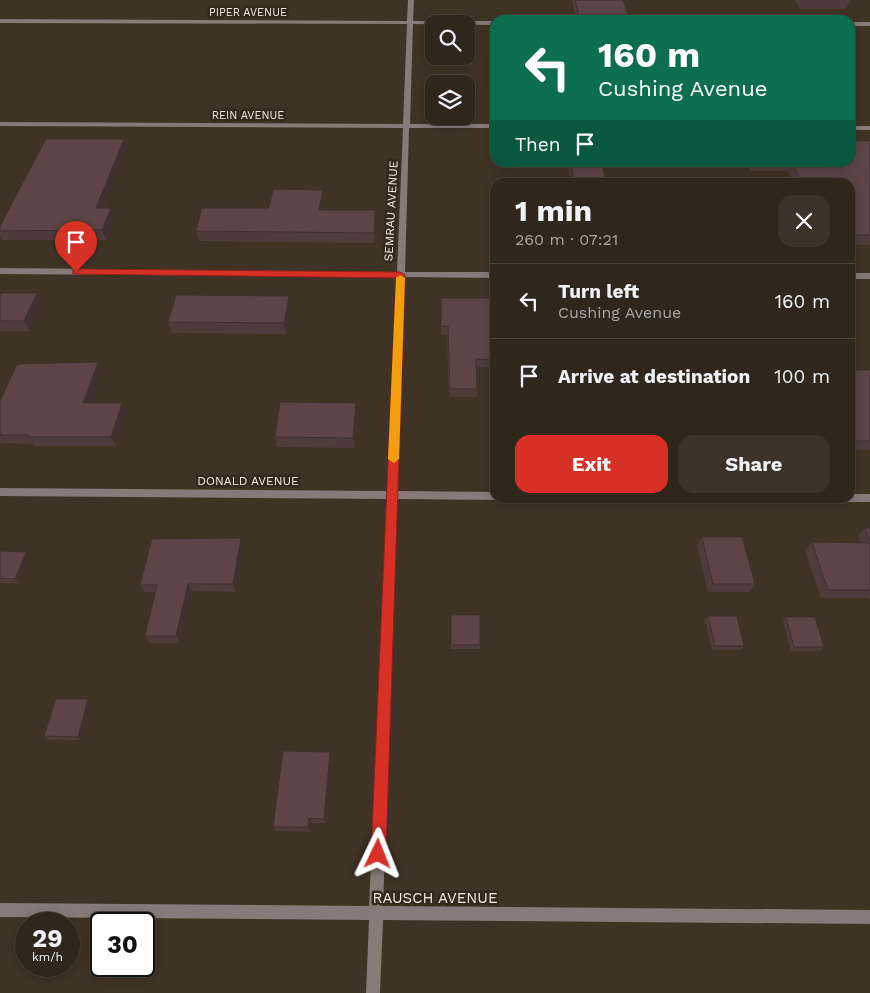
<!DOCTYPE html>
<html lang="en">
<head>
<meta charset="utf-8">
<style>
  :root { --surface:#2f261c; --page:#3b3229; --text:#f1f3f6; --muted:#a7a5a3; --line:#4a433b; --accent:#d93025 }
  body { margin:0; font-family:"Work Sans",sans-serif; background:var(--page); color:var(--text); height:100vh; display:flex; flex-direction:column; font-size:19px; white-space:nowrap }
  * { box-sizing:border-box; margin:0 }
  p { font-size:16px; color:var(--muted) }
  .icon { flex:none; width:28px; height:28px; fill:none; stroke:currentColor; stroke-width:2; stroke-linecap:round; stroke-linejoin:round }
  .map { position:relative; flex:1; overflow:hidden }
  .sheet { position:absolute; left:490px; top:178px; width:365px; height:325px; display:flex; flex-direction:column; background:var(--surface); border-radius:15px; box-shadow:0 2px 12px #0003,0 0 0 1px var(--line) }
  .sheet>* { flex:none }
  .top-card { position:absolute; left:490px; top:15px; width:365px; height:152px; border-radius:15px; box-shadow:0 2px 12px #0003,0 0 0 1px var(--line); background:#0b6e4f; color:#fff; overflow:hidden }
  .controls { position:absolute; left:425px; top:15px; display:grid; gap:10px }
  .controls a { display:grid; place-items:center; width:50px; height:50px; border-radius:10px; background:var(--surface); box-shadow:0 2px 12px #0003,0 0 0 1px var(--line); font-size:25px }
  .speed { position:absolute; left:15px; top:912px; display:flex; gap:10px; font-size:25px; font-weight:700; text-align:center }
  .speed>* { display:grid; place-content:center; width:65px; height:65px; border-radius:50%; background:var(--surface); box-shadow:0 2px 12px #0003,0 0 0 1px var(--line); line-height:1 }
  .speed small { font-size:12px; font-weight:400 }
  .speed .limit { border:2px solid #111; border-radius:8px; background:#fff; color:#111 }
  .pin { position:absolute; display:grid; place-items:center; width:42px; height:42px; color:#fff; margin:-51px -21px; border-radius:50% 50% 50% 0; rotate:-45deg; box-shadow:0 0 5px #0007 }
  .pin .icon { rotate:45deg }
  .me { position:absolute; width:55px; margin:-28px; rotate:2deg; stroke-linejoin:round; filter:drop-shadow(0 0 4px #0008) }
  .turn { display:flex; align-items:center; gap:18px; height:105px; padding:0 25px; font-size:22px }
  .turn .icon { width:65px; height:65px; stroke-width:2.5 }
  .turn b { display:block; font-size:35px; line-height:42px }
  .then { display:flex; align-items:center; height:48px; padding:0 25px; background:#0003; gap:10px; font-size:19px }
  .round { display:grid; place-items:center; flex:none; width:52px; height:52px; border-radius:15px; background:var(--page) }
  .head { display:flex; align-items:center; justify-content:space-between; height:85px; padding:0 25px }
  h1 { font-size:30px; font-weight:700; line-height:38px }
  .primary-button { display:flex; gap:10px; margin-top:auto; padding:10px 25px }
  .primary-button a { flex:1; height:58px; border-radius:15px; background:var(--accent); color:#fff; font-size:20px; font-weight:700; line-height:58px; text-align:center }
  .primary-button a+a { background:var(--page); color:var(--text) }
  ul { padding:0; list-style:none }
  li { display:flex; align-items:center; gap:15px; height:75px; padding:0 25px; border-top:1px solid var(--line) }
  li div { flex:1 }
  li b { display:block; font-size:19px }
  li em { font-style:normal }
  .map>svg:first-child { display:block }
</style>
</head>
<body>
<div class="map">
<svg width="870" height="993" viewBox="0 0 870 993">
  <rect width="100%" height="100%" fill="#3f3325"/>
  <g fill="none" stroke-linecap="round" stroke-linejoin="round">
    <!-- street -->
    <path fill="#867b79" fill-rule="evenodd" d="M408 0H414L413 21H495V25L413 24 410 124H495V128H409L405 272H495V278L404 277 397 491 495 492V498H499L495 500 397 499 383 906 870 910V924L383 920 380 993H366L369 920 0 917V903L369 906 387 499 0 496V488L387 491 396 277 0 274V268L397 272 403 128 0 126V122L403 124 407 24 0 23V19L407 21Z
      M850 22H870V26H850Z
      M850 126H870V130H850Z
      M850 273H870V279H850Z
      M850 494H870V502H748L744 501 743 498H850Z"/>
  </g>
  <!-- wall -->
  <path fill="#4e3c3b" d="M572 0H623L630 20H576Z
    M795 0H850L846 9H800Z
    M124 139 127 149 104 208H111L115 217 106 240H2L0 236V226Z
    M870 141V245H850V182H793L788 171H750L746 162H850Z
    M567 162H602L606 182H571Z
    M323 190 324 200 323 210 376 220 375 243 199 241 196 231 269 208Z
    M0 293H37L43 304 30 331H0Z
    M441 298H495V368L476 367 477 397H449L447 335H441Z
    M291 306 286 334 172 333 168 322Z
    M98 362 103 371 91 403 127 412 116 446H34L33 444 0 443V401Z
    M850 370H870V450H850Z
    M358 413 355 448 277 447 275 437Z
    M865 528H870V600L869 598H821L805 551 812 542 860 543 858 536Z
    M702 537 755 584 749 592H708L697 546Z
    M241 538 244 546 236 592 192 591 180 643H150L145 636 156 592H145L140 585Z
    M0 551 30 557 19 583H0Z
    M451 615 480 645V649H451Z
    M708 616 744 646 741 650H712L705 620Z
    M786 617 824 647 820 651H791L783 621Z
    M88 699 92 702 82 740H49L44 736Z
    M333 758 326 823H312L311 832 277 831 273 827Z"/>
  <!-- shaded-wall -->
  <path fill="#403130" d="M124 139 127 149 100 217 96 208Z
    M323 190 324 200 321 219 319 210Z
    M111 208 115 217 106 240 102 230Z
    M375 210 376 220 375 243 374 233Z
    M37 293 43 304 30 331 24 321Z
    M289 296 291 306 286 334 284 323Z
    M98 362 103 371 88 411 83 403Z
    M122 403 127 412 116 446 111 437Z
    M356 403 358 413 355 448 353 438Z
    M241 538 244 546 236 592 233 584Z
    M26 552 30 557 19 583 15 579Z
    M188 584 192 591 180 643 176 636Z
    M88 699 92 702 82 740 78 737Z
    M330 752 333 758 326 823 324 819Z
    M309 818 312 823 311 832 308 827Z"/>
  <!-- building -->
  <path fill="#5b4645" stroke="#403130" d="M575 0H623L630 20H580Z
    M46 139H124L96 208H111L102 230 0 231V226Z
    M850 141H870V235H850V182H801L792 162H850Z
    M571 162H602L606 182H574Z
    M273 189 323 190 319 210H375L374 233 196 231 202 208H269Z
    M0 293H37L24 321H0Z
    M176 295 289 296 284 323 168 322Z
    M441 298H495V360L476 359 477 389H450L448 326H441Z
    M98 362 83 403H122L111 437H28L29 435H0V401L17 364Z
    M850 370H870V441H850Z
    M280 402 356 403 353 438 275 437Z
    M865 528H870V541Z
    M702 537H742L755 584H713Z
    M241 538 233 584H188L176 636H145L157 585H140L152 539Z
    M812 542 870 543V590H828Z
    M0 551 26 552 15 579 0 578Z
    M451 615H480V645H451Z
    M708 616H737L744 646H715Z
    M786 617H815L824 647H794Z
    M56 699H88L78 737 44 736Z
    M283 751 330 752 324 819 309 818 308 827H273Z"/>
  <!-- route -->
  <path fill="#d93025" stroke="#8d1f18" d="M76 269 400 272 405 275 386 854 384 859 378 861 373 859 371 854 396 278 73 274V270Z"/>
  <!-- slow -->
  <path fill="#f59e0b" d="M400 275 405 278 399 459 394 463 388 459 396 278Z"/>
  <g text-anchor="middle" stroke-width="5" stroke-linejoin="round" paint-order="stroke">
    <!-- far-street labels -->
    <g font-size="11" fill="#f2eae1" stroke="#35291b">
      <text x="248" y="16">PIPER AVENUE</text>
      <text x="248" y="119">REIN AVENUE</text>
    </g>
    <!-- street labels -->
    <g font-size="12" fill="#f2eae1" stroke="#35291b">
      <text transform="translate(391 211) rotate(-87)" y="4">SEMRAU AVENUE</text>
      <text x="248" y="485">DONALD AVENUE</text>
    </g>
    <!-- near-street labels -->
    <g font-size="15" fill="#f2eae1" stroke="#35291b">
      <text x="435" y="903">RAUSCH AVENUE</text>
    </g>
  </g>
</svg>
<div class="controls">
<a><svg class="icon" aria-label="search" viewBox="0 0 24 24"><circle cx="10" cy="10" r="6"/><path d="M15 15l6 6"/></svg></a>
<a><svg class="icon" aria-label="layers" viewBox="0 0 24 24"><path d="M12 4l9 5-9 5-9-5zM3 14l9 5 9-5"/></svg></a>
</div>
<div class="speed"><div>29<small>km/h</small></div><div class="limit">30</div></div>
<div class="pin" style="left:76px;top:272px;background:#d93025"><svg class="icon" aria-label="arrive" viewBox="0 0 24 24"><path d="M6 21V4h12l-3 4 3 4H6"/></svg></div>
<svg class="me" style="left:378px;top:854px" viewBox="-20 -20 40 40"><path d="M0-17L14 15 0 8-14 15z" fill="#d93025" stroke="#fff" stroke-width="4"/></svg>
<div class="top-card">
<div class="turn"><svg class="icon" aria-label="left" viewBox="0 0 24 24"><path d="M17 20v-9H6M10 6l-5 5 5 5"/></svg><div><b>160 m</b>Cushing Avenue</div></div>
<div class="then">Then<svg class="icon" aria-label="arrive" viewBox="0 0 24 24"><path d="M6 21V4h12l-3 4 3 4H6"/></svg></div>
</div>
<section class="sheet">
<div class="head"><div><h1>1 min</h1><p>260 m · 07:21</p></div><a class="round"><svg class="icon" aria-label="close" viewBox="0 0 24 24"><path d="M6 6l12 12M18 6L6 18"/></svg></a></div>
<ul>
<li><svg class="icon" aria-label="left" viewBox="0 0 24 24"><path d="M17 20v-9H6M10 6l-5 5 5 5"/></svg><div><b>Turn left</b><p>Cushing Avenue</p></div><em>160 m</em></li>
<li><svg class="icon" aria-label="arrive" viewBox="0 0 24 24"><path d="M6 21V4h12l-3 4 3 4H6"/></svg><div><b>Arrive at destination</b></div><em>100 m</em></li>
</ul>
<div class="primary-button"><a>Exit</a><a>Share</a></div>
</section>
</div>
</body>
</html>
